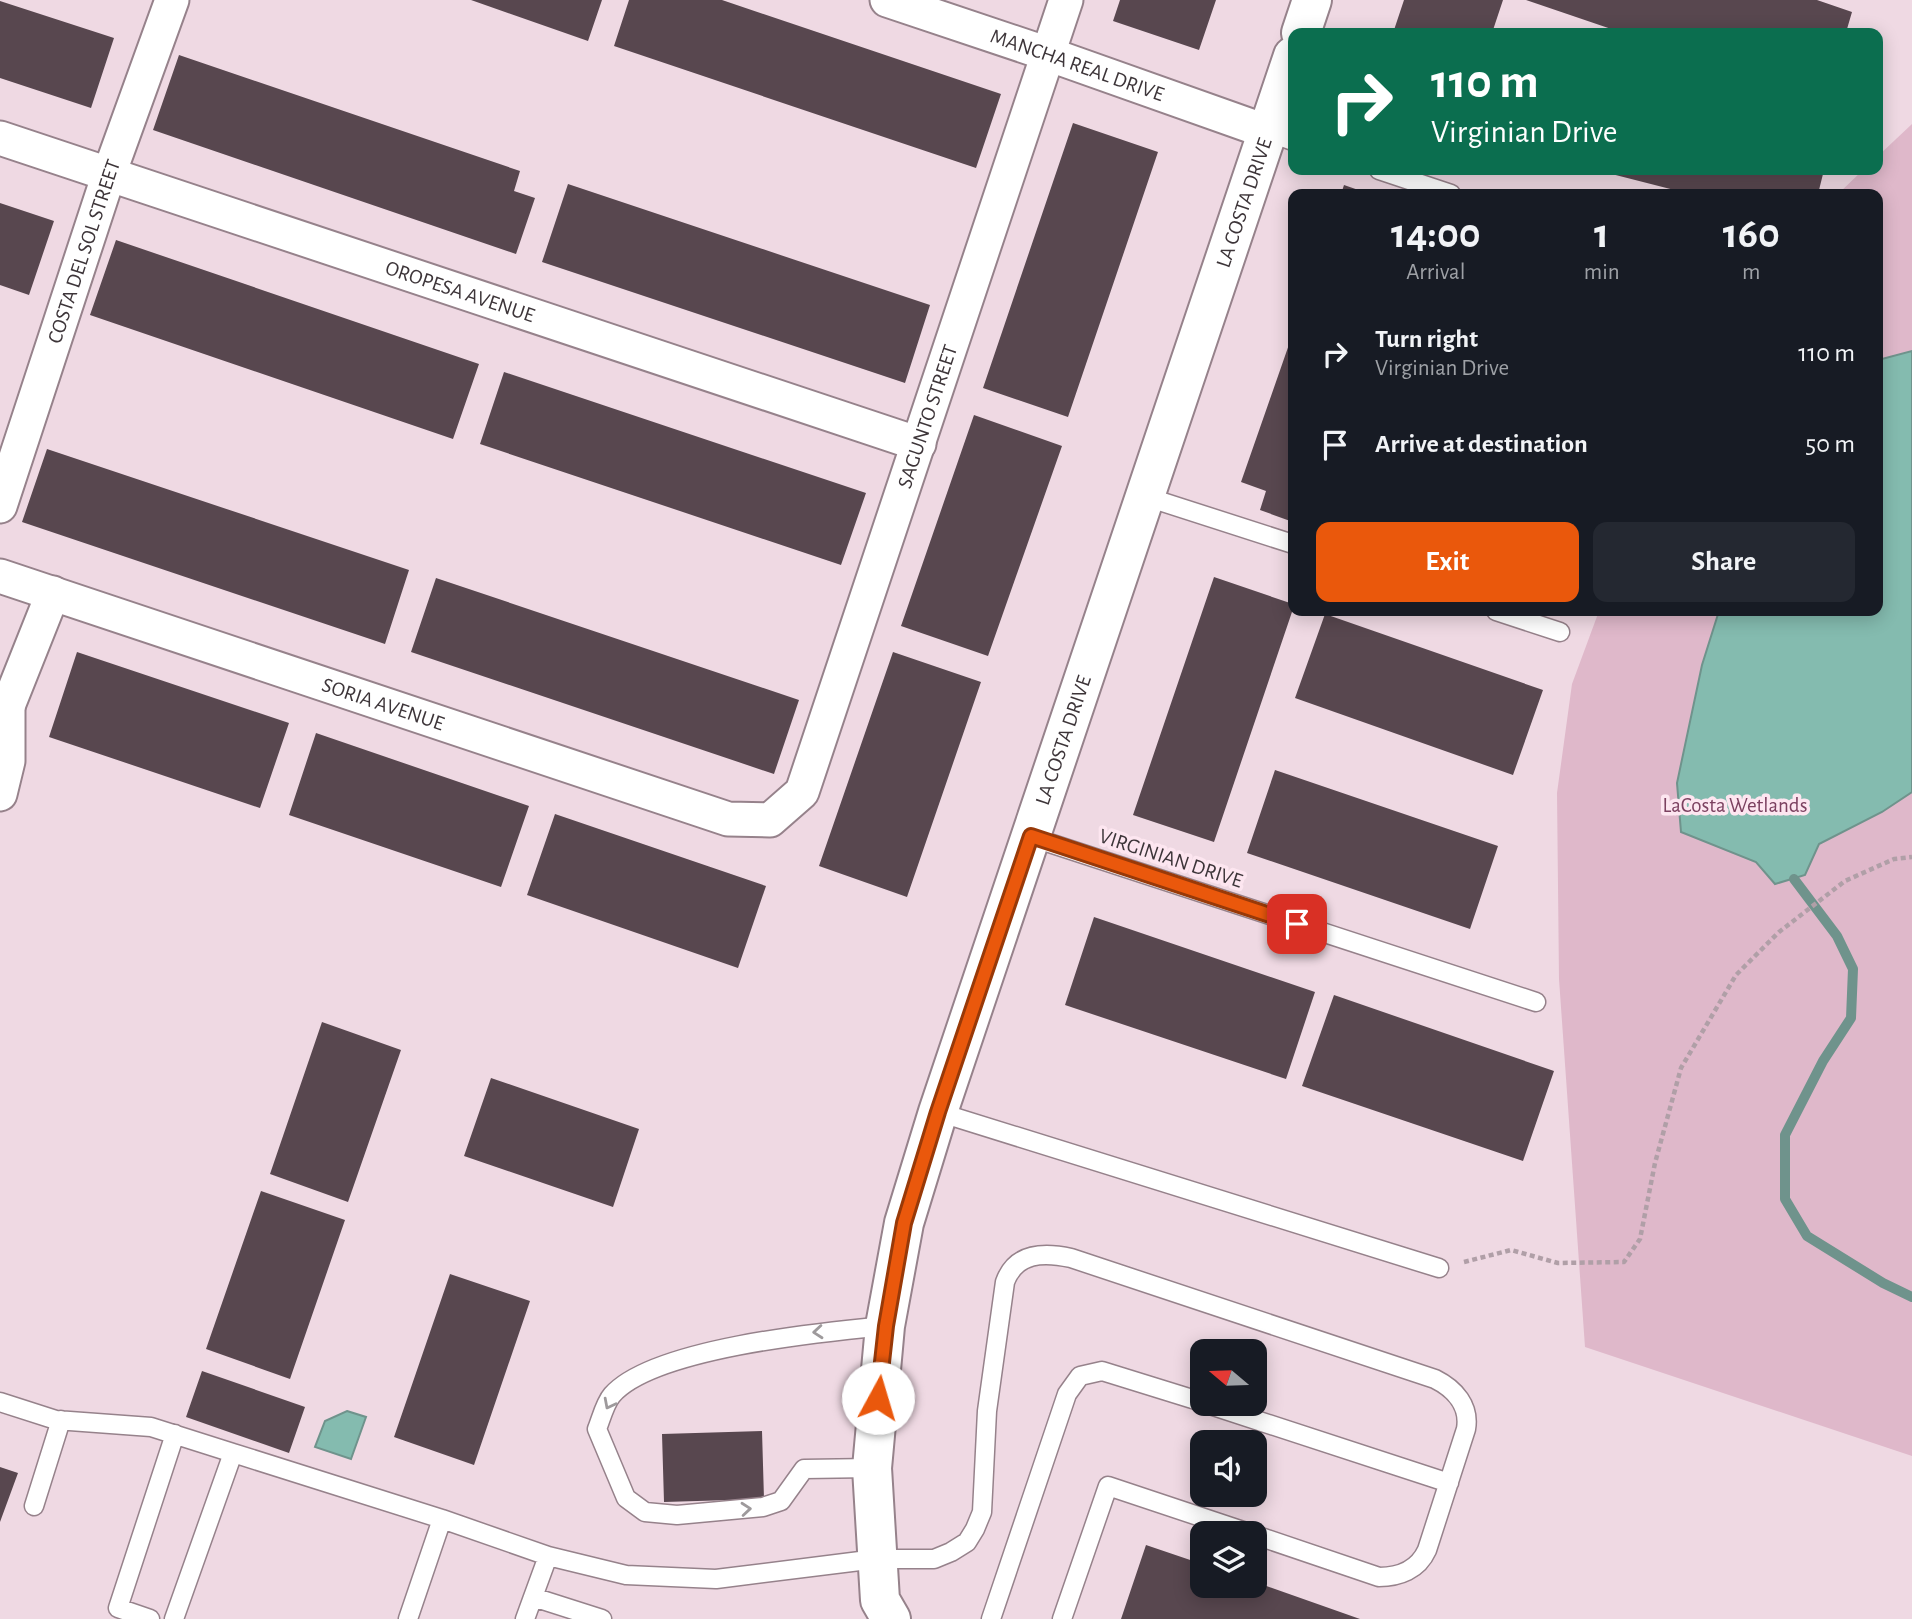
<!DOCTYPE html>
<html lang="en">
<head>
<meta charset="utf-8">
<style>
  :root { --surface:#171b24; --page:#242831; --text:#f1f3f6; --muted:#9ea1a6; --accent:#ea580c }
  body { margin:0; font-family:"Alegreya Sans",sans-serif; background:var(--page); color:var(--text); height:100vh; display:flex; flex-direction:column; font-size:26px; white-space:nowrap }
  * { box-sizing:border-box; margin:0 }
  p { font-size:23px; color:var(--muted) }
  .icon { flex:none; width:38px; height:38px; fill:none; stroke:currentColor; stroke-width:2; stroke-linecap:round; stroke-linejoin:round }
  .map { position:relative; flex:1; overflow:hidden }
  .side { position:absolute; left:1288px; top:189px; width:595px; height:427px; display:flex; flex-direction:column; background:var(--surface); border-radius:14px; box-shadow:0 4px 18px #0003 }
  .side>* { flex:none }
  .banner { position:absolute; left:1288px; top:28px; width:595px; height:147px; border-radius:14px; box-shadow:0 4px 18px #0003; background:#0b6e4f; color:#fff; overflow:hidden }
  .needle { width:46px; rotate:289deg }
  .buttons { position:absolute; left:1190px; top:1339px; display:grid; gap:14px }
  .buttons a { display:grid; place-items:center; width:77px; height:77px; border-radius:14px; background:var(--surface); box-shadow:0 4px 18px #0003; font-size:35px }
  .pin { position:absolute; display:grid; place-items:center; width:60px; height:60px; color:#fff; margin:-30px; border-radius:14px; box-shadow:0 4px 10px #0006 }
  .me { position:absolute; width:77px; margin:-38px; rotate:6deg; stroke-linejoin:round; filter:drop-shadow(0 0 5px #0008) }
  .turn { display:flex; align-items:center; gap:24px; height:147px; padding:0 28px; font-size:32px }
  .turn .icon { width:91px; height:91px; stroke-width:2.5 }
  .turn b { display:block; font-size:49px; line-height:60px }
  .eta { display:flex; justify-content:space-evenly; align-items:center; height:119px; text-align:center }
  .eta b { font-size:42px; font-weight:700; line-height:49px }
  .action { display:flex; gap:14px; margin-top:auto; padding:14px 28px }
  .action a { flex:1; height:80px; border-radius:14px; background:var(--accent); color:#fff; font-size:28px; font-weight:700; line-height:80px; text-align:center }
  .action a+a { background:var(--page); color:var(--text) }
  ul { padding:0; list-style:none }
  li { display:flex; align-items:center; gap:21px; height:91px; padding:0 28px }
  li div { flex:1 }
  li b { display:block; font-size:26px }
  li em { font-style:normal }
  .map>svg:first-child { display:block }
</style>
</head>
<body>
<div class="map">
<svg width="1912" height="1619" viewBox="0 0 1912 1619">
  <rect width="100%" height="100%" fill="#efd9e3"/>
  <!-- green -->
  <path fill="#dfb8ca" d="M1912 124V1456L1585 1347 1559 979 1557 793 1572 684 1599 611H1878V194H1838L1863 170H1878V156Z"/>
  <!-- water -->
  <path fill="#84bbaf" stroke="#6f938c" stroke-width="2" d="M1912 351V792L1882 812 1819 844 1805 875 1775 884 1756 862 1681 832 1677 783 1702 665 1719 611H1878V360Z
    M347 1411 366 1417 351 1459 315 1447 325 1421Z"/>
  <g fill="none" stroke-linecap="round" stroke-linejoin="round">
    <!-- stream -->
    <path stroke="#6f938c" stroke-width="10" d="M1794 879 1837 936 1853 969 1851 1018 1823 1061 1785 1135V1199L1807 1236 1883 1283 1912 1297"/>
  </g>
  <!-- building -->
  <path fill="#58474f" d="M471 0H602L588 41Z
    M629 0H722L1001 94 976 168 614 46Z
    M1120 0H1216L1199 50 1113 21Z
    M1404 0H1503L1492 33H1393Z
    M1526 0H1817L1852 12 1847 29 1857 33H1623Z
    M0 1 114 38 91 108 0 78Z
    M179 55 520 171 514 191 535 198 516 254 153 130Z
    M1073 123 1158 152 1068 417 983 388Z
    M1596 170H1824L1818 194 1796 189 1795 194H1690Z
    M568 184 930 305 905 383 542 262Z
    M1344 185 1370 194H1341Z
    M0 203 54 221 29 295 0 285Z
    M116 240 479 364 453 439 90 315Z
    M1293 333V522L1260 510 1266 491 1241 482Z
    M504 372 866 493 841 565 480 444Z
    M974 415 1062 446 988 656 901 626Z
    M47 449 409 570 385 644 22 522Z
    M1214 577 1293 604V609L1214 842 1133 815Z
    M436 578 799 700 774 774 411 652Z
    M1325 614 1543 690 1513 775 1295 698Z
    M77 652 289 723 260 808 49 737Z
    M893 652 981 682 907 897 819 866Z
    M316 733 529 806 501 887 289 815Z
    M1275 770 1498 846 1470 929 1247 853Z
    M555 814 766 886 738 968 527 895Z
    M1094 917 1315 992 1286 1079 1065 1005Z
    M1334 995 1554 1071 1523 1161 1302 1086Z
    M322 1022 401 1050 348 1202 270 1174Z
    M491 1078 639 1129 613 1207 464 1156Z
    M261 1191 345 1220 290 1379 206 1349Z
    M450 1274 530 1301 474 1465 394 1437Z
    M202 1371 305 1407 289 1453 186 1417Z
    M762 1431 764 1499 664 1502 662 1434Z
    M0 1467 18 1473 0 1522Z
    M1146 1545 1202 1564V1586H1255V1582L1360 1619H1121Z"/>
  <g fill="none" stroke-linecap="round" stroke-linejoin="round">
    <defs>
      <path id="service" d="M1268 132 1293 141
        M1379 170 1451 194
        M1147 497 1293 544
        M1496 611 1560 632
        M1031 837 1536 1002
        M938 1112 1439 1268
        M0 1402 56 1420 151 1427 233 1453
        M1207 1404 1449 1483
        M872 1468 804 1469 781 1501 763 1507 677 1515 645 1512 626 1498 597 1429C601 1419 605 1403 612 1395 653 1348 823 1332 885 1326
        M34 1506 61 1420
        M442 1519 548 1556 626 1575 716 1579 876 1559H934L951 1552 967 1542 975 1529 982 1512 987 1411 1005 1282C1016 1252 1044 1252 1071 1258L1435 1379C1455 1389 1470 1406 1466 1429L1427 1550C1418 1570 1399 1577 1379 1577L1255 1535
        M533 1597 548 1556
        M150 1619 118 1608 175 1434
        M174 1619 233 1453 442 1519 408 1619
        M525 1619 533 1597 602 1619
        M991 1619 1067 1394 1080 1376 1102 1371 1202 1402
        M1062 1619 1108 1486 1249 1533"/>
      <g id="minor">
        <path id="s1" d="M887 0 1048 54 1268 132"/>
        <path id="s2" d="M0 138 919 444"/>
        <path id="s3" d="M0 506 109 174 172 0"/>
        <path id="s4" d="M0 576 728 819 770 820 802 792 1066 0"/>
        <path d="M0 719 8 706 53 593"/>
        <path d="M0 794 8 761V706"/>
      </g>
      <g id="tertiary">
        <path d="M1301 33 1312 0"/>
        <path id="s5" d="M891 1619 880 1600 872 1468 885 1326 904 1223 938 1112 1293 56"/>
      </g>
    </defs>
    <!-- service casing -->
    <use href="#service" stroke="#96828b" stroke-width="21"/>
    <!-- minor casing -->
    <use href="#minor" stroke="#96828b" stroke-width="37"/>
    <!-- tertiary casing -->
    <use href="#tertiary" stroke="#96828b" stroke-width="42"/>
    <!-- path -->
    <path stroke="#b09fa7" stroke-width="4.5" stroke-dasharray="5 3.5" stroke-linecap="butt" d="M1464 1262 1511 1250 1558 1263 1624 1262 1640 1239 1655 1163 1681 1068 1736 975 1779 932 1845 881 1894 859 1912 857"/>
    <!-- service -->
    <use href="#service" stroke="#fff" stroke-width="18"/>
    <!-- minor -->
    <use href="#minor" stroke="#fff" stroke-width="33"/>
    <!-- tertiary -->
    <use href="#tertiary" stroke="#fff" stroke-width="38"/>
  </g>
  <!-- one-way arrows -->
  <defs><path id="oneway-chevron" d="M-2-3.5L2.5 0L-2 3.5" fill="none" stroke-width="1.6" stroke-linecap="round" stroke-linejoin="round" transform="scale(1.75)"/></defs>
  <g stroke="#9e9a9c">
    <use href="#oneway-chevron" transform="translate(818 1332) rotate(175)"/>
    <use href="#oneway-chevron" transform="translate(609 1404) rotate(117)"/>
    <use href="#oneway-chevron" transform="translate(746 1509) rotate(-5)"/>
  </g>
  <g fill="none" stroke-linecap="round" stroke-linejoin="round">
    <defs>
      <path id="route" d="M878 1398 886 1326 904 1223 938 1112 1031 836 1297 924"/>
    </defs>
    <!-- route casing -->
    <use href="#route" stroke="#983908" stroke-width="18"/>
    <!-- route -->
    <use href="#route" stroke="#ea580c" stroke-width="12"/>
  </g>
  <g text-anchor="middle" stroke-width="7" stroke-linejoin="round" paint-order="stroke">
    <!-- street labels -->
    <g font-size="21" fill="#3d3539" stroke="#fde6f0">
      <text dy="7" stroke="none"><textPath href="#s1" startOffset="201">MANCHA REAL DRIVE</textPath></text>
      <text dy="7" stroke="none"><textPath href="#s5" startOffset="1477">LA COSTA DRIVE</textPath></text>
      <text dy="7" stroke="none"><textPath href="#s3" startOffset="268">COSTA DEL SOL STREET</textPath></text>
      <text dy="7" stroke="none"><textPath href="#s2" startOffset="485">OROPESA AVENUE</textPath></text>
      <text dy="7" stroke="none"><textPath href="#s4" startOffset="1248">SAGUNTO STREET</textPath></text>
      <text dy="7" stroke="none"><textPath href="#s4" startOffset="404">SORIA AVENUE</textPath></text>
      <text dy="7" stroke="none"><textPath href="#s5" startOffset="910">LA COSTA DRIVE</textPath></text>
      <text transform="translate(1171 858) rotate(18)" y="7">VIRGINIAN DRIVE</text>
    </g>
    <!-- park labels -->
    <g font-size="21" fill="#7c4160" stroke="#fde6f0">
      <text x="1735" y="812">LaCosta Wetlands</text>
    </g>
  </g>
</svg>
<div class="buttons">
<a><svg class="needle" viewBox="-14 -14 28 28"><path d="M0-13l5 13h-10z" fill="#e53935"/><path d="M0 13l5-13h-10z" fill="#9ea1a6"/></svg></a>
<a><svg class="icon" aria-label="sound" viewBox="0 0 24 24"><path d="M4 9h4l5-4v14l-5-4H4zM17 9q2 3 0 6"/></svg></a>
<a><svg class="icon" aria-label="layers" viewBox="0 0 24 24"><path d="M12 4l9 5-9 5-9-5zM3 14l9 5 9-5"/></svg></a>
</div>
<div class="pin" style="left:1297px;top:924px;background:#d93025"><svg class="icon" aria-label="arrive" viewBox="0 0 24 24"><path d="M6 21V4h12l-3 4 3 4H6"/></svg></div>
<svg class="me" style="left:878px;top:1398px" viewBox="-20 -20 40 40"><circle r="19" fill="#fff"/><path d="M0-13L10 11 0 6-10 11z" fill="#ea580c"/></svg>
<div class="banner">
<div class="turn"><svg class="icon" aria-label="right" viewBox="0 0 24 24"><path d="M7 20v-9h11M14 6l5 5-5 5"/></svg><div><b>110 m</b>Virginian Drive</div></div>
</div>
<section class="side">
<div class="eta">
<div><b>14:00</b><p>Arrival</p></div>
<div><b>1</b><p>min</p></div>
<div><b>160</b><p>m</p></div>
</div>
<ul>
<li><svg class="icon" aria-label="right" viewBox="0 0 24 24"><path d="M7 20v-9h11M14 6l5 5-5 5"/></svg><div><b>Turn right</b><p>Virginian Drive</p></div><em>110 m</em></li>
<li><svg class="icon" aria-label="arrive" viewBox="0 0 24 24"><path d="M6 21V4h12l-3 4 3 4H6"/></svg><div><b>Arrive at destination</b></div><em>50 m</em></li>
</ul>
<div class="action"><a>Exit</a><a>Share</a></div>
</section>
</div>
</body>
</html>
